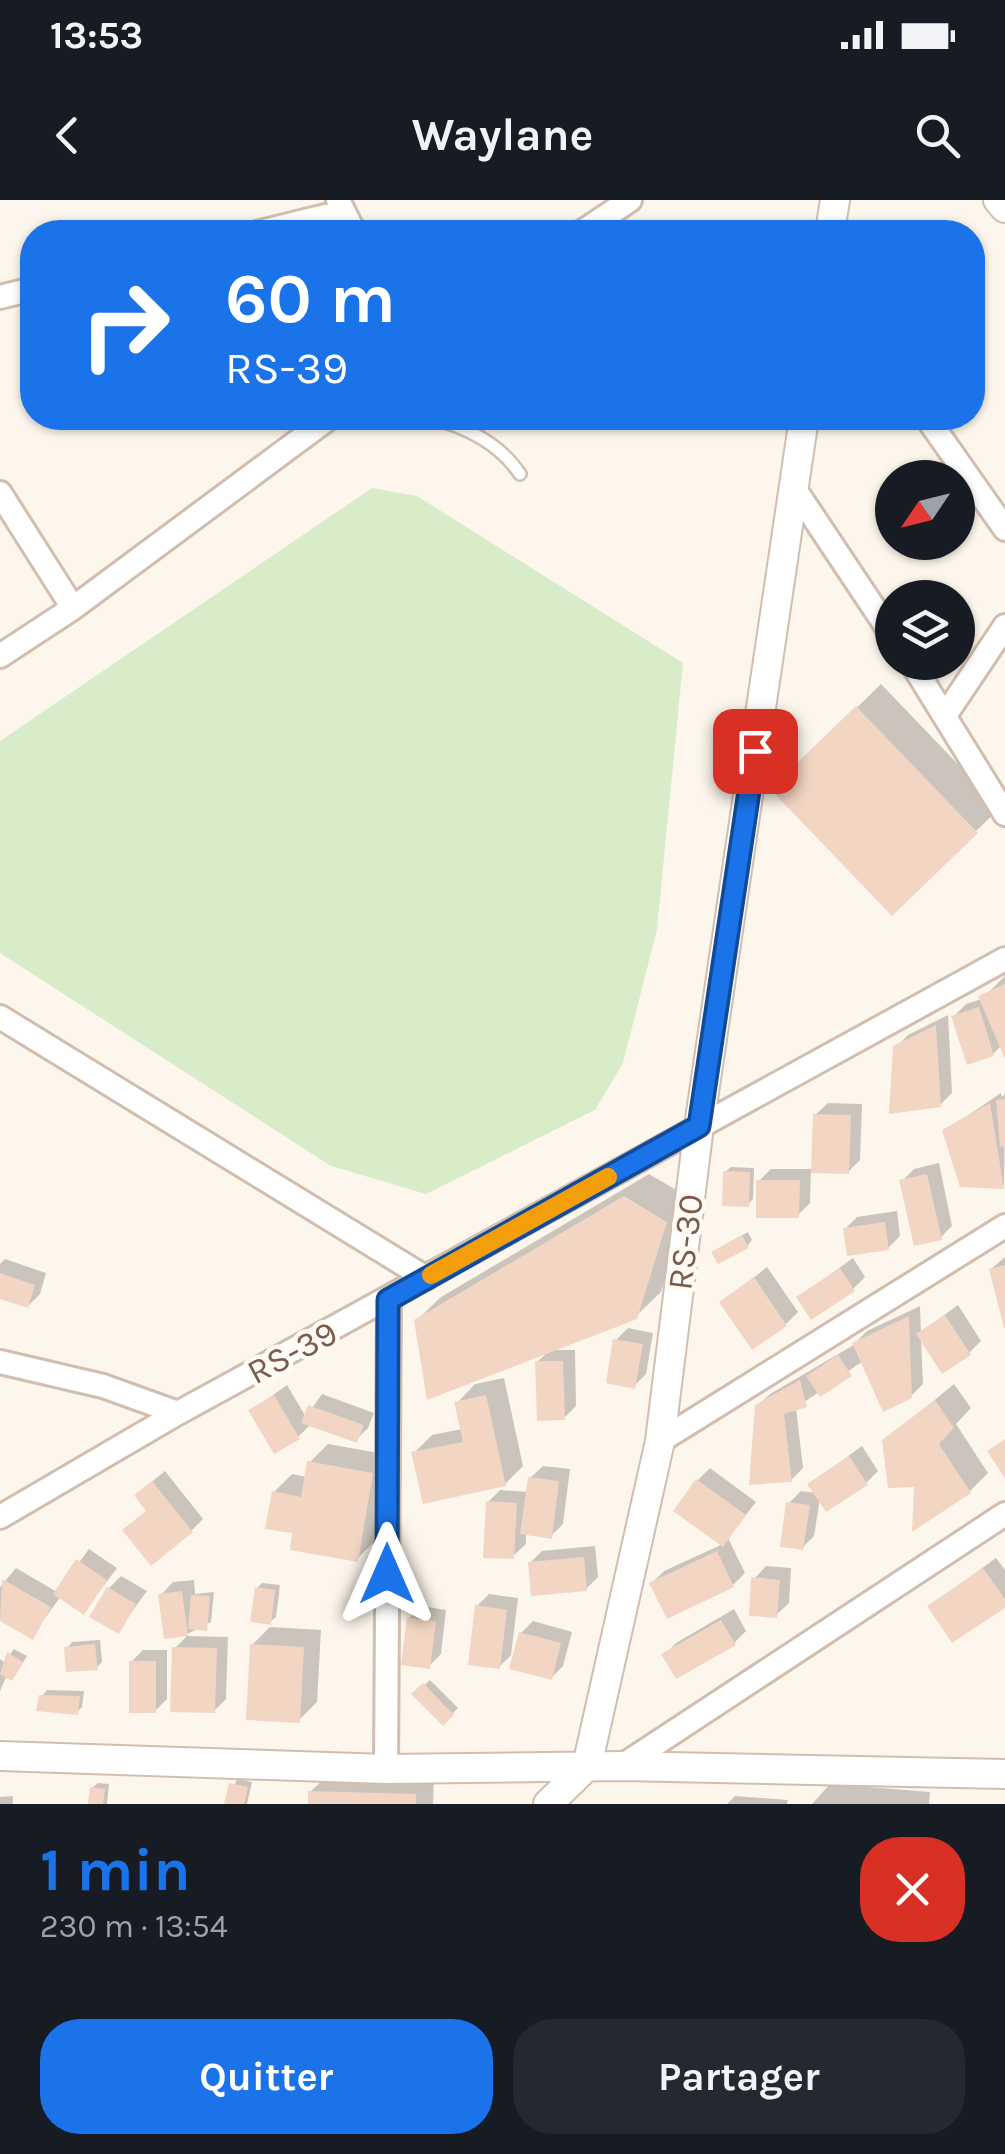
<!DOCTYPE html>
<html lang="fr">
<head>
<meta charset="utf-8">
<style>
  :root { --surface:#171b24; --page:#242831; --text:#f1f3f6; --muted:#9ea1a6; --accent:#1a73e8 }
  body { margin:0; font-family:Karla,sans-serif; background:var(--page); color:var(--text); height:100vh; display:flex; flex-direction:column; font-size:38px; white-space:nowrap }
  * { box-sizing:border-box; margin:0 }
  p { font-size:32px; color:var(--muted) }
  .icon { flex:none; width:55px; height:55px; fill:none; stroke:currentColor; stroke-width:2; stroke-linecap:round; stroke-linejoin:round }
  .map { position:relative; height:1604px; overflow:hidden }
  .details { display:flex; flex-direction:column; background:var(--surface); flex:1 }
  .details>* { flex:none }
  .guide { position:absolute; left:20px; top:20px; width:965px; height:210px; border-radius:40px; box-shadow:0 2px 8px #0004; background:#1a73e8; color:#fff; overflow:hidden }
  .needle { width:65px; rotate:235deg }
  .tools { position:absolute; left:875px; top:260px; display:grid; gap:20px }
  .tools a { display:grid; place-items:center; width:100px; height:100px; border-radius:50%; background:var(--surface); box-shadow:0 2px 8px #0004; font-size:50px }
  .pin { position:absolute; display:grid; place-items:center; width:85px; height:85px; color:#fff; margin:-42px; border-radius:20px; box-shadow:0 5px 15px #0006 }
  .me { position:absolute; width:110px; margin:-55px; rotate:0deg; stroke-linejoin:round; filter:drop-shadow(0 0 8px #0008) }
  .turn { display:flex; align-items:center; gap:35px; height:210px; padding:0 40px; font-size:45px }
  .turn .icon { width:130px; height:130px; stroke-width:2.5 }
  .turn b { display:block; font-size:70px; line-height:85px }
  .round { display:grid; place-items:center; flex:none; width:105px; height:105px; border-radius:40px; background:var(--page) }
  .overview { display:flex; align-items:center; justify-content:space-between; height:170px; padding:0 40px }
  h1 { font-size:60px; font-weight:700; line-height:75px; color:var(--accent) }
  .action { display:flex; gap:20px; margin-top:auto; padding:20px 40px }
  .action a { flex:1; height:115px; border-radius:40px; background:var(--accent); color:#fff; font-size:40px; font-weight:700; line-height:115px; text-align:center }
  .action a+a { background:var(--page); color:var(--text) }
  .status { display:flex; justify-content:space-between; align-items:center; height:70px; padding:0 50px; background:var(--surface); direction:ltr }
  .status svg { height:28px; fill:currentColor }
  header { display:flex; justify-content:space-between; align-items:center; height:130px; padding:0 40px; background:var(--surface); font-size:45px; font-weight:700 }
  .map>svg:first-child { display:block }
</style>
</head>
<body>
<div class="status"><b>13:53</b><svg viewBox="0 0 49 12"><path d="M0 12V9h3v3zM5 12V6h3v6zM10 12V3h3v9zM15 12V0h3v12zM26 1h20v11H26zM47 4h2v5h-2z"/></svg></div>
<header><svg class="icon" aria-label="back" viewBox="0 0 24 24"><path d="M15 5l-7 7 7 7"/></svg>Waylane<svg class="icon" aria-label="search" viewBox="0 0 24 24"><circle cx="10" cy="10" r="6"/><path d="M15 15l6 6"/></svg></header>
<div class="map">
<svg width="1005" height="1604" viewBox="0 0 1005 1604">
  <rect width="100%" height="100%" fill="#fdf6ec"/>
  <!-- green -->
  <path fill="#d8ecc9" d="M372 288 417 296 683 463 657 729 623 863 595 910 426 994 331 966 0 753V541Z"/>
  <!-- shadow -->
  <path fill="#0003" d="M881 484 1000 608 976 631 774 589Z
    M1005 776V852L1002 845 993 854 954 816 966 804 982 799Z
    M948 815 952 893 940 905 896 847 908 835Z
    M1001 893 1002 897 1005 894 1004 986 945 931Z
    M828 903 862 904 860 960 848 972 811 970 810 1003 798 1015 759 981 771 969H814L815 915Z
    M939 963 952 1026 940 1038 902 981 914 969Z
    M731 967 754 968 753 999 748 1004 725 972Z
    M649 974 690 998 661 1092 636 1116 550 1150H575L576 1206 564 1218 537 1162 550 1150 416 1121 441 1097Z
    M897 1011 900 1036 888 1048 845 1029 857 1017Z
    M748 1032 752 1040 747 1046 714 1052Z
    M1005 1057V1124L991 1069Z
    M853 1058 865 1077 853 1089 799 1097Z
    M5 1059 46 1073 40 1094 28 1106 0 1097V1064Z
    M767 1067 798 1112 786 1124 722 1103Z
    M958 1105 981 1141 969 1153 921 1138 923 1184 911 1196 863 1161 796 1208 803 1268 791 1280 757 1206 770 1194 852 1146 867 1131 920 1106 921 1132Z
    M628 1128 653 1133 646 1174 634 1186 616 1140Z
    M504 1178 523 1266 505 1284 414 1253 432 1235 462 1229 457 1203 475 1184Z
    M954 1184 971 1208 956 1224 988 1273 970 1291 915 1327 916 1284 885 1241Z
    M287 1185 306 1217 322 1194 374 1213 368 1228 356 1240 311 1224 298 1237 251 1211Z
    M328 1244 390 1255 375 1341 357 1359 295 1331 274 1292 292 1274 307 1277 310 1262Z
    M862 1246 878 1271 866 1283 820 1298 814 1336 802 1348 789 1303 801 1291 816 1293 810 1284Z
    M543 1266 570 1269 563 1324 551 1336 526 1332V1344L513 1356 488 1302 500 1290 529 1292 530 1278Z
    M710 1268 756 1302 728 1338 745 1373 733 1385 652 1383 664 1371 723 1344 698 1280Z
    M165 1271 203 1319 191 1331 148 1309 149 1284Z
    M595 1346 598 1377 586 1389 530 1363 542 1351Z
    M89 1349 117 1368 84 1412 61 1396 32 1436 0 1418V1387L16 1368 57 1392Z
    M996 1358 1005 1370V1405L930 1406Z
    M766 1366 791 1368 789 1403 776 1415 754 1379Z
    M121 1376 147 1391 118 1431 109 1388Z
    M194 1380 195 1394 214 1392 211 1422 187 1434 161 1395 173 1382Z
    M262 1383 280 1385 276 1417 270 1422 257 1388Z
    M489 1394 518 1398 511 1455 499 1467 477 1406Z
    M421 1406 446 1410 441 1454 429 1466 409 1418Z
    M734 1409 746 1431 734 1443 664 1455 676 1443Z
    M533 1421 572 1432 563 1466 551 1478 521 1433Z
    M270 1427 321 1430 317 1502 299 1520 252 1445Z
    M187 1436 228 1437 226 1499 214 1511 175 1448Z
    M100 1440 102 1462 97 1467 67 1448 72 1442Z
    M14 1449 27 1456 17 1472 7 1475 0 1491V1459L4 1462Z
    M143 1450H167V1499L155 1511 131 1462Z
    M430 1480 458 1508 443 1523 415 1494Z
    M47 1490 84 1491 82 1507 77 1512 42 1496Z
    M329 1574 434 1577 433 1604H310V1592Z
    M237 1579 252 1582 247 1604H227Z
    M98 1583 109 1584 107 1604H91L92 1588Z
    M830 1584 930 1592 929 1604H812Z
    M13 1596V1604H0V1597Z
    M735 1596 788 1600 787 1604H727Z"/>
  <!-- building -->
  <path fill="#f3d5c3" d="M856 506 978 633 892 716 770 589Z
    M1005 784V859L978 796Z
    M979 807 994 856 967 865 951 816Z
    M936 825 941 907 889 914 893 846Z
    M1005 899V946L1000 947 996 900Z
    M990 903 1004 989 960 987 942 930Z
    M813 914 851 915 849 974 811 973Z
    M723 971 750 972 749 1007 722 1006Z
    M927 974 942 1040 914 1046 899 980Z
    M756 980H800L799 1018H756Z
    M624 996 667 1022 637 1119 427 1200 414 1120Z
    M885 1022 889 1050 847 1056 843 1028Z
    M742 1035 749 1048 718 1064 711 1052Z
    M1005 1065V1128H1004L989 1069Z
    M840 1068 855 1091 811 1120 796 1097Z
    M0 1073 35 1085 28 1108 0 1099Z
    M754 1077 787 1126 752 1150 719 1102Z
    M945 1115 971 1155 942 1174 916 1134Z
    M909 1116 912 1198 883 1212 852 1143Z
    M613 1139 643 1144 635 1189 606 1183Z
    M838 1155 852 1176 820 1197 806 1176Z
    M535 1161H563L565 1220 537 1221Z
    M800 1180 807 1207 784 1214 792 1282 749 1285 755 1205Z
    M274 1195 300 1239 274 1254 248 1210Z
    M486 1195 506 1286 423 1304 411 1252 463 1242 454 1202Z
    M935 1200 954 1228 939 1244 971 1293 912 1332 914 1287 888 1288 882 1240Z
    M308 1205 364 1225 357 1243 301 1223Z
    M1005 1239V1278L987 1251Z
    M849 1256 868 1285 826 1312 807 1284Z
    M307 1261 373 1273 358 1362 290 1350 292 1333 265 1329 272 1291 301 1297Z
    M528 1277 559 1281 552 1339 520 1334Z
    M696 1279 746 1315 723 1347 673 1311Z
    M152 1281 193 1332 151 1366 122 1330 146 1311 134 1295Z
    M486 1301 517 1303 514 1359 483 1358Z
    M786 1302 810 1305 803 1350 780 1347Z
    M717 1351 734 1387 667 1419 649 1383Z
    M584 1357 587 1391 531 1396 528 1362Z
    M76 1359 107 1380 84 1415 53 1394Z
    M983 1368 1005 1399V1408L952 1443 927 1406Z
    M751 1377 780 1380 777 1418 749 1416Z
    M2 1379 51 1407 33 1440 0 1421Z
    M107 1387 136 1404 119 1434 89 1417Z
    M255 1387 275 1390 271 1425 250 1422Z
    M182 1391 188 1436 164 1439 158 1394Z
    M191 1395 210 1396 207 1431 188 1429Z
    M475 1405 507 1410 500 1469 468 1465Z
    M407 1417 436 1421 430 1469 401 1465Z
    M721 1420 736 1445 676 1479 661 1454Z
    M519 1432 561 1443 552 1480 509 1469Z
    M95 1444 98 1470 66 1472 64 1447Z
    M250 1444 304 1447 300 1523 246 1520Z
    M172 1447 217 1448 215 1513 170 1512Z
    M7 1452 23 1462 12 1481 0 1474Z
    M129 1461H156V1513H129Z
    M423 1483 454 1515 443 1526 411 1494Z
    M39 1495 80 1496 78 1515 36 1511Z
    M229 1583 248 1587 244 1604H224Z
    M90 1587 105 1589 103 1604H88Z
    M308 1591 416 1594V1604H308Z"/>
  <g fill="none" stroke-linecap="round" stroke-linejoin="round">
    <defs>
      <path id="service" d="M431 218C467 227 499 243 520 274"/>
      <path id="minor" d="M338 0 354 32
        M260 32 342 12
        M582 32 630 0
        M0 97 32 89
        M927 218 1005 329
        M794 288 892 435
        M0 293 73 408
        M0 456 73 408 329 218
        M911 462 1005 614
        M946 514 1005 426
        M0 817 426 1078
        M0 1162 103 1186 178 1213
        M660 1241 1005 1026
        M0 1317 178 1213 1005 759
        M622 1566 1005 1314
        M386 1569 389 1100"/>
      <path id="tertiary" d="M998 0 1005 8
        M830 32 835 0
        M0 1556 386 1569 622 1566 1005 1574
        M548 1604 587 1566 660 1241 699 926 804 218"/>
    </defs>
    <!-- service casing -->
    <use href="#service" stroke="#d1beb0" stroke-width="16"/>
    <!-- minor casing -->
    <use href="#minor" stroke="#d1beb0" stroke-width="28"/>
    <!-- tertiary casing -->
    <use href="#tertiary" stroke="#d1beb0" stroke-width="32"/>
    <!-- service -->
    <use href="#service" stroke="#fff" stroke-width="11"/>
    <!-- minor -->
    <use href="#minor" stroke="#fff" stroke-width="22"/>
    <!-- tertiary -->
    <use href="#tertiary" stroke="#fff" stroke-width="28"/>
  </g>
  <g fill="none" stroke-linecap="round" stroke-linejoin="round">
    <defs>
      <path id="route" d="M387 1374 388 1100 699 926 755 551"/>
    </defs>
    <!-- route casing -->
    <use href="#route" stroke="#114b97" stroke-width="25"/>
    <!-- route -->
    <use href="#route" stroke="#1a73e8" stroke-width="18"/>
    <!-- slow -->
    <path stroke="#f59e0b" stroke-width="18" d="M431 1075 608 977"/>
  </g>
  <g text-anchor="middle" stroke-width="9" stroke-linejoin="round" paint-order="stroke">
    <!-- street labels -->
    <g font-size="35" fill="#7a5c4d" stroke="#fffaf3">
      <text transform="translate(685 1042) rotate(-83)" y="12">RS-30</text>
      <text transform="translate(292 1152) rotate(-28)" y="12">RS-39</text>
    </g>
  </g>
</svg>
<div class="tools">
<a><svg class="needle" viewBox="-14 -14 28 28"><path d="M0-13l5 13h-10z" fill="#e53935"/><path d="M0 13l5-13h-10z" fill="#9ea1a6"/></svg></a>
<a><svg class="icon" aria-label="layers" viewBox="0 0 24 24"><path d="M12 4l9 5-9 5-9-5zM3 14l9 5 9-5"/></svg></a>
</div>
<div class="pin" style="left:755px;top:551px;background:#d93025"><svg class="icon" aria-label="arrive" viewBox="0 0 24 24"><path d="M6 21V4h12l-3 4 3 4H6"/></svg></div>
<svg class="me" style="left:387px;top:1374px" viewBox="-20 -20 40 40"><path d="M0-17L14 15 0 8-14 15z" fill="#1a73e8" stroke="#fff" stroke-width="4"/></svg>
<div class="guide">
<div class="turn"><svg class="icon" aria-label="right" viewBox="0 0 24 24"><path d="M7 20v-9h11M14 6l5 5-5 5"/></svg><div><b>60 m</b>RS-39</div></div>
</div>
</div>
<section class="details">
<div class="overview"><div><h1>1 min</h1><p>230 m · 13:54</p></div><a class="round" style="background:#d93025;color:#fff"><svg class="icon" aria-label="close" viewBox="0 0 24 24"><path d="M6 6l12 12M18 6L6 18"/></svg></a></div>
<div class="action"><a>Quitter</a><a>Partager</a></div>
</section>
</body>
</html>
